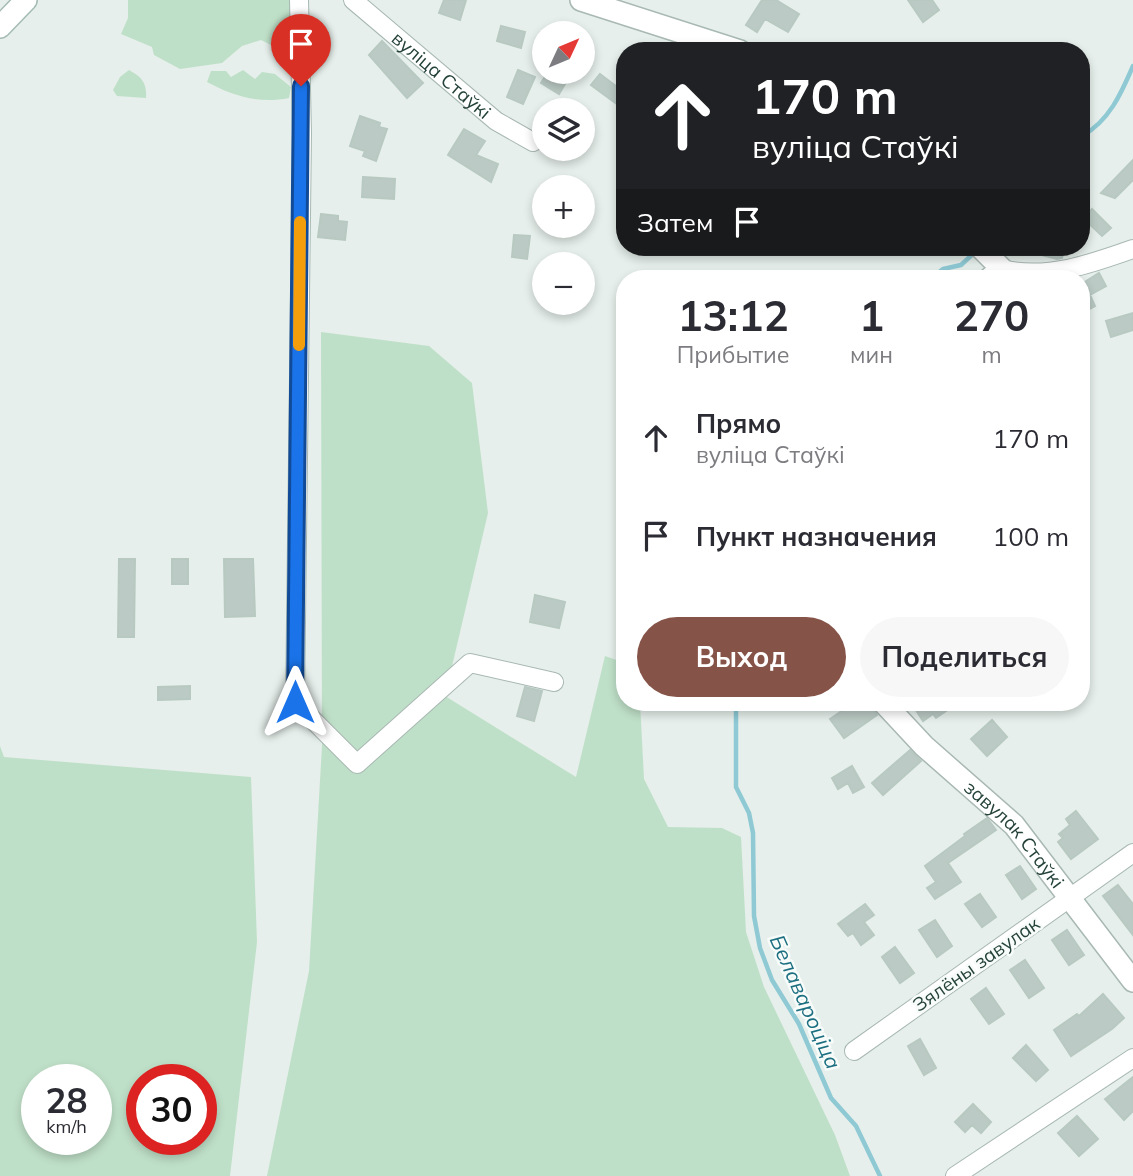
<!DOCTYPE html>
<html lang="ru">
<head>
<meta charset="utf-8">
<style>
  :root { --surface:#fff; --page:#f7f7f7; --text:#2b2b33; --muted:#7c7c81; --accent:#855347 }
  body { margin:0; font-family:Mulish,sans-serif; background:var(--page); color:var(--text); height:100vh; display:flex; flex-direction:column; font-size:26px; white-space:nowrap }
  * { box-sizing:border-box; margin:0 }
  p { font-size:23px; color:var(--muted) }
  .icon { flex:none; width:38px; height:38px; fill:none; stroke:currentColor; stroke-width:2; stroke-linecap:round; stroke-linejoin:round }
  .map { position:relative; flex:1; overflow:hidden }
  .panel { position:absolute; left:616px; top:270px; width:474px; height:441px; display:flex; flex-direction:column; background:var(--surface); border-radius:28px; box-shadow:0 4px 10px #0003 }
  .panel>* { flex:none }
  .hud { position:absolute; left:616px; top:42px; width:474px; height:214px; border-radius:28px; box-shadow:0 4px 10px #0003; background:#202124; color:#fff; overflow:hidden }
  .needle { width:46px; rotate:46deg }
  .controls { position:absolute; left:532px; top:21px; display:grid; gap:14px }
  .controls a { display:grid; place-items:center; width:63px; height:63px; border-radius:50%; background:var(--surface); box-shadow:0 4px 10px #0003; font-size:35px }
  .speed { position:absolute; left:21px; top:1064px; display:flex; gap:14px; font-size:35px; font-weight:700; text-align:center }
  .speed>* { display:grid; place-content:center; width:91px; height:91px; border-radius:50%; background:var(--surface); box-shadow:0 4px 10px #0003; line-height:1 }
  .speed small { font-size:18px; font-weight:400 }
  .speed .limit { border:10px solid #d22; background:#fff; color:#111 }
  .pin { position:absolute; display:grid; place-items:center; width:60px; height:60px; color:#fff; margin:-72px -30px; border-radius:50% 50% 50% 0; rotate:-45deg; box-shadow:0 0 7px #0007 }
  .pin .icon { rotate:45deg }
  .me { position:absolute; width:77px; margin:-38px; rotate:0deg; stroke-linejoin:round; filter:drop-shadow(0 0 5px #0008) }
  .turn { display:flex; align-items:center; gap:24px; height:147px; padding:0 21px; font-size:32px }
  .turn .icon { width:91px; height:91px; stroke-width:2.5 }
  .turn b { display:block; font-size:49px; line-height:60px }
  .then { display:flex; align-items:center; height:66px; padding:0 21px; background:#0003; gap:14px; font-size:26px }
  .eta { display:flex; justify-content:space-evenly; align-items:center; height:119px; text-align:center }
  .eta b { font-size:42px; font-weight:700; line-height:49px }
  .button { display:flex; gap:14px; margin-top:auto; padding:14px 21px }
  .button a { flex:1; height:80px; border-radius:42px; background:var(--accent); color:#fff; font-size:28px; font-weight:700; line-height:80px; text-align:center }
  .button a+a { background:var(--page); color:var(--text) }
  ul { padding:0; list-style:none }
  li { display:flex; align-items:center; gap:21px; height:98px; padding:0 21px }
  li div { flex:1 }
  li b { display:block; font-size:26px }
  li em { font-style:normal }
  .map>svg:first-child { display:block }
</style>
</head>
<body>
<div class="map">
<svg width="1133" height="1176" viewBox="0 0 1133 1176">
  <rect width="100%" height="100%" fill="#e6efeb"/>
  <!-- green -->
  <path fill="#bfe0c8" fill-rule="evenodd" d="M128 0H292V27L273 46 261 40 242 46 222 63 180 69 154 55 152 47 121 34 128 18Z
    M129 70C142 77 147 83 146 98L117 96 113 90 120 77Z
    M243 70 255 79 262 72 275 74 291 87 289 98C259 104 233 96 207 82L211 71H226L231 77Z
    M321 332 429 346 472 383 488 513 445 696 576 777 605 656 625 663V702H640L644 779 668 827 722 828 741 837 746 932 764 987 835 1135 850 1176H267L309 971 322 746Z
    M0 746 4 757 251 777 257 942 230 1176H0ZM37 1080H96V1139H37ZM142 1080H201V1139H142Z"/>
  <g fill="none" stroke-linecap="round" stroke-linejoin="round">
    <!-- stream -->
    <path stroke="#8ec9d4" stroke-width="4.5" d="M1082 136C1109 121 1121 94 1133 66
      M932 278 943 269 961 265 975 252
      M736 702V787L749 813 753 833 754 916 760 948 772 980 799 1024 831 1098 856 1126 880 1176"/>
  </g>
  <!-- building -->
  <path fill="#bbcac4" stroke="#b8c9c2" stroke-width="2" d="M444 0H466L460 20 439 13Z
    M762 0H776L799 14 788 32 765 19 757 32 746 25Z
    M908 0H932L939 10 923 22Z
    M501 26 525 32 521 48 497 41Z
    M382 41 423 83 407 98 369 55Z
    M518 70 535 77 523 104 507 97Z
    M548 72H561L569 77 559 94 541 83Z
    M600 74 625 93V97L618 105 591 85Z
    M360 116 380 123 379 127 387 129 376 161 363 156 365 151 350 146Z
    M464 129 485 141 476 155 498 164 491 182 448 155Z
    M1133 160V180L1115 198 1101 193Z
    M363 177 395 179 394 199 362 197Z
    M1092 209 1111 228 1102 236 1083 218Z
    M321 214 338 216V221L347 222 345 240 318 237Z
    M514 235 530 236 527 259 512 257Z
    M1026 247H1065L1062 258 1057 259 1026 251Z
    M1099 273 1106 286 1090 295 1095 306 1082 313V280L1083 283Z
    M1133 313V330L1111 337 1106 321Z
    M119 559H135L134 637H118Z
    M172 559H188V584H172Z
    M224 559H253L255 616 225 617Z
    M535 595 565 602 559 628 530 622Z
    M190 686V699L158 700V687Z
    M525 687 542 691 534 721 517 716Z
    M855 702H869L877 715 844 738 830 719Z
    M922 702H959L936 718 933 714 923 721 914 707Z
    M992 720 1007 737 987 756 971 739Z
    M910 750 921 761 883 795 872 783Z
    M852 766 864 787 853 793 848 783 838 789 832 778Z
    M1076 811 1098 839 1071 859 1058 842 1063 838 1059 834 1070 825 1066 819Z
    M987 818 996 830 948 863 961 882 935 899 927 888 936 882 925 866 965 836 964 834Z
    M1020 866 1036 889 1022 899 1006 875Z
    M1118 885 1133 904V935L1103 896Z
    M980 894 996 917 982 927 965 904Z
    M865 904 874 915 864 922 874 935 861 945 853 933 848 936 838 924Z
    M935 920 952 946 937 957 919 930Z
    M1067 930 1084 955 1069 965 1052 940Z
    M895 947 914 973 900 983 882 957Z
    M1025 960 1044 988 1029 998 1010 970Z
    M986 988 1004 1014 989 1024 971 999Z
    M1103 994 1124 1018 1112 1029 1071 1056 1054 1030 1077 1014 1079 1016Z
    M920 1039 936 1068 924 1075 908 1046Z
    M1026 1045 1048 1070 1036 1081 1013 1058Z
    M1133 1077V1111L1124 1120 1105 1099Z
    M973 1104 991 1122 981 1133 972 1125 965 1132 955 1122Z
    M1077 1116 1098 1139 1079 1156 1058 1133Z"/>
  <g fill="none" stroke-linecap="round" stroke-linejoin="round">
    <defs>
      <g id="minor">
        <path d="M299 0 302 133 295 702 357 764 470 663 554 682"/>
        <path id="s1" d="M353 0 496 121 533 142"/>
        <path d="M1002 269C1046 280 1091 264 1133 249"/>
        <path d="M854 1051 1133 853"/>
        <path d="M955 1176 1133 1058"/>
      </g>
      <g id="tertiary">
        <path d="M581 0 740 51"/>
        <path d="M980 247 1002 269 990 278"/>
        <path id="s2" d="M883 702 924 746 1014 825 1133 981"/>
      </g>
      <path id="secondary" d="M0 27 26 0"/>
    </defs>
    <!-- minor casing -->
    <use href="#minor" stroke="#a8b8b2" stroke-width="20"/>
    <!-- tertiary casing -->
    <use href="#tertiary" stroke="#a8b8b2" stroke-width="24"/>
    <!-- secondary casing -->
    <use href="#secondary" stroke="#a4bbb3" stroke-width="24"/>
    <!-- minor -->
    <use href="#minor" stroke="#fff" stroke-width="18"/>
    <!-- tertiary -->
    <use href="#tertiary" stroke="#fff" stroke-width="21"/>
    <!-- secondary -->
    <use href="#secondary" stroke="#fff" stroke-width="21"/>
  </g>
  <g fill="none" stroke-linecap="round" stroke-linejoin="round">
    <defs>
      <path id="route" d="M295 702 301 86"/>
    </defs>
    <!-- route casing -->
    <use href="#route" stroke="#114b97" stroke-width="18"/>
    <!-- route -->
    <use href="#route" stroke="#1a73e8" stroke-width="12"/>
    <!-- slow -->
    <path stroke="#f59e0b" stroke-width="12" d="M299 345 300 222"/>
  </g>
  <g text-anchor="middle" stroke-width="5" stroke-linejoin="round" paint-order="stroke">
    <!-- street labels -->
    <g font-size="19" fill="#24423a" stroke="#f7fbf9">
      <text dy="7" stroke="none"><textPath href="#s1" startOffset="116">вуліца Стаўкі</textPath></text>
      <text dy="7" stroke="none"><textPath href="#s2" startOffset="187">завулак Стаўкі</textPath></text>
      <text transform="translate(976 964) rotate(-35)" y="7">Зялёны завулак</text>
    </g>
    <!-- water labels -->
    <g font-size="21" font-style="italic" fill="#1c6f80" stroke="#f7fbf9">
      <text transform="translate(805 1002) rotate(66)" y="7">Белавароціца</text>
    </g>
  </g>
</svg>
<div class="controls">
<a><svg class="needle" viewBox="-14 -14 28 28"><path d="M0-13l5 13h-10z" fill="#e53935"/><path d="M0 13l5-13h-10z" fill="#7c7c81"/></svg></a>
<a><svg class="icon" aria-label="layers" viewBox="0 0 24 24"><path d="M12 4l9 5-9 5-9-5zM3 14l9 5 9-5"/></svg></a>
<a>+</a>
<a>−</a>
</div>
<div class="speed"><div>28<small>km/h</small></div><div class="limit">30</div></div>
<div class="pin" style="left:301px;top:86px;background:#d93025"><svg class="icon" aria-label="arrive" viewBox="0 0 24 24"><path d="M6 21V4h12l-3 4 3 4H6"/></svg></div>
<svg class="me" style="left:295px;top:702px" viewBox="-20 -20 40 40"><path d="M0-17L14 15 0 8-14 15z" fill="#1a73e8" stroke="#fff" stroke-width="4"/></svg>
<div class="hud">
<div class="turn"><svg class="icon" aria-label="ahead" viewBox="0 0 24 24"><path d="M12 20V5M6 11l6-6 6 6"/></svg><div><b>170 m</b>вуліца Стаўкі</div></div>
<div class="then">Затем<svg class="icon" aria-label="arrive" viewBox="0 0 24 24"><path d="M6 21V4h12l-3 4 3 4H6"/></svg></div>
</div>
<section class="panel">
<div class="eta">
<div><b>13:12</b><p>Прибытие</p></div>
<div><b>1</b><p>мин</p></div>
<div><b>270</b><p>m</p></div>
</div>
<ul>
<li><svg class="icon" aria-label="ahead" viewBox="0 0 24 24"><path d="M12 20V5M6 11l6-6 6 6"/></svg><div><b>Прямо</b><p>вуліца Стаўкі</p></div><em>170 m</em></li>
<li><svg class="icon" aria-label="arrive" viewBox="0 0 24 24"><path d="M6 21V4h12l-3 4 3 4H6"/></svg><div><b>Пункт назначения</b></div><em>100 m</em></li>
</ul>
<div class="button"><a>Выход</a><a>Поделиться</a></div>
</section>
</div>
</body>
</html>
